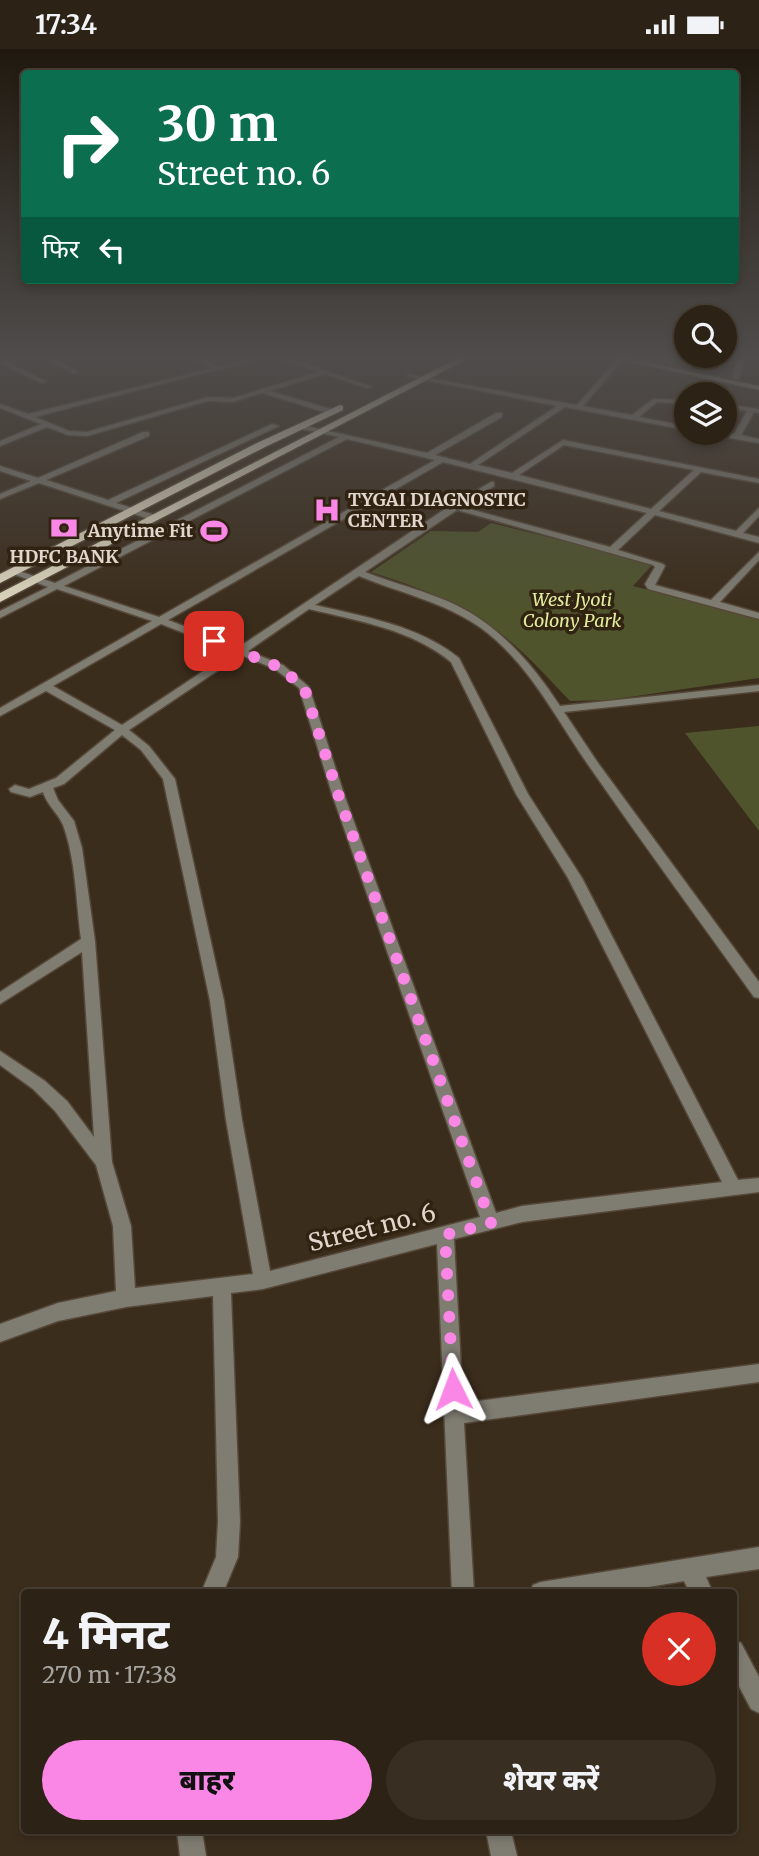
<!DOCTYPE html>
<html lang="hi">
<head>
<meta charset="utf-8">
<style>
  :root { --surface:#2c2215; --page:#382f22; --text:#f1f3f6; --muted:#a6a4a0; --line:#483f34; --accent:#fa87e6 }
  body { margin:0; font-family:Merriweather,"Noto Sans Devanagari",serif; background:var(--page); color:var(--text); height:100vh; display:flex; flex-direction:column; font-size:26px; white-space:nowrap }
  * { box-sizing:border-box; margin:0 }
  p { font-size:23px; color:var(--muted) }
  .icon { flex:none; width:38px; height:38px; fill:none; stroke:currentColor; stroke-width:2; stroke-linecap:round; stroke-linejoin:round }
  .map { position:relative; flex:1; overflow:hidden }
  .details { position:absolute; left:21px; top:1540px; width:716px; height:245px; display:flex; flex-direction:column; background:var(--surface); border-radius:7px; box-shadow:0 4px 10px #0003,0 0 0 2px var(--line) }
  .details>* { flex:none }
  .guide { position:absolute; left:21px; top:21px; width:718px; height:214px; border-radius:7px; box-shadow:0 4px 10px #0003,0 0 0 2px var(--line); background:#0b6e4f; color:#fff; overflow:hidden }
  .controls { position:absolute; left:674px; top:256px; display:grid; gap:14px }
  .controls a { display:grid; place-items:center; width:63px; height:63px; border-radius:50%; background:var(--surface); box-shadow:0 4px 10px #0003,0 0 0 2px var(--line); font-size:35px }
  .pin { position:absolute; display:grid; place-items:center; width:60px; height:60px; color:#fff; margin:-30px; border-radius:14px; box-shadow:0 4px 10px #0006 }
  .me { position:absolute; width:77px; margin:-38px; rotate:357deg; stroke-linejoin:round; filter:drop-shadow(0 0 5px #0008) }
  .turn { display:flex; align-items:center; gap:24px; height:147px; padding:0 21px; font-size:32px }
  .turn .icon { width:91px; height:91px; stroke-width:2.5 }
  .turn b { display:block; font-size:49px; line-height:60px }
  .then { display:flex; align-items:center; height:66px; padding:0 21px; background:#0003; gap:14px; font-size:26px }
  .round { display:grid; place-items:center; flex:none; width:74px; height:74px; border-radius:37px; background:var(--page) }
  .headline { display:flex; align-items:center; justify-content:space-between; height:119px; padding:0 21px }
  h1 { font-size:42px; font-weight:800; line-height:52px }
  .primary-button { display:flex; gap:14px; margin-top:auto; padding:14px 21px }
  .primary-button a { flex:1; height:80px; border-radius:42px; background:var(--accent); color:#111; font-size:28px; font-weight:800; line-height:80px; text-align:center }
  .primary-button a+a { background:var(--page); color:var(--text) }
  .status { display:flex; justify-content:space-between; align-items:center; height:49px; padding:0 35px; background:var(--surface); direction:ltr }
  .status svg { height:19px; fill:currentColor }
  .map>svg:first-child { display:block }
</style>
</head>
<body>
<div class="status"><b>17:34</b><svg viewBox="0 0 49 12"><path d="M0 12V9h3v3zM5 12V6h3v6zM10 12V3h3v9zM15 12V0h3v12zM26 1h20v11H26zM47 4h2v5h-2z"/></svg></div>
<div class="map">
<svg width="759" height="1807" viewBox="0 0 759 1807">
  <rect width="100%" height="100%" fill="#3b2d1c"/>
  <!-- green -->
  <path fill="#4f542d" d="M491 474 654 514 633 537 759 569V629L609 651 570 652C546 627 521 598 492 578 455 551 414 537 371 523L431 482 478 483Z
    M759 677V782L685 684Z"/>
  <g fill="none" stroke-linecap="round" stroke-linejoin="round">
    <defs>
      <path id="minor" d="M0 309 45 332 46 333 41 334 0 314Z
        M44 309H52L78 323 73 324Z
        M193 309C203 309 212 316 221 317 235 317 248 309 262 309L35 368 69 382 87 383 208 348 233 349 318 323 280 309H289L372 338 367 339 325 325 270 342 334 361 331 365 262 344 233 353 208 352 87 387 68 386 47 378 0 397V392L41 375 0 359V355L28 365 213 319Z
        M618 309 624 310 583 357 632 366 653 350 686 351V355L657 353 639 368 686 377V381L565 358 478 416 512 424 563 391 759 430V434L701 423 659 462 736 482 759 459V467L743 484 759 488V494L655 466 618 501 663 515 665 517 655 536 711 551 759 503V511L720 553 759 564V570L648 540 645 535 655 518 653 516 457 461 365 523C395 535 427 542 456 556 501 578 533 616 560 657L759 636V642L564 663 598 714 759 933V949L754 948C699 871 643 795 589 717 556 670 529 614 481 579 444 553 400 544 359 527L315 556C365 568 418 576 459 609L528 745 582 829 738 1131 759 1129V1143L522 1173 454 1190 463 1354 759 1315V1333L464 1374 474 1544H452L437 1195 263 1240 231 1244 240 1473 238 1508 223 1544H201L216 1508 218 1473 213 1247 126 1258 58 1272 0 1293V1275L58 1254 116 1242 113 1177 96 1116 55 1062 33 1040 0 1016V1002L45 1032 67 1052 94 1088 82 903 0 955V943L81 890C76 853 76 811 63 776 58 764 47 756 43 743L30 748 11 743 9 740 15 736 29 740 56 729 115 681 46 642 0 667V659L152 572 57 540 0 569V562L48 538 8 523 13 520 55 534 339 388 297 379V375L427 404 496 364H502V368L435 406 470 415 557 357 409 328 407 325 577 356ZM347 390 435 411 159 568 64 537ZM564 396 694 421 651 460 519 426ZM443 413 647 464 610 498 462 458 494 437V433H491L451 456 239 598 168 571ZM309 560C358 572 411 580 451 613L516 745 568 829 722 1133 522 1157 496 1164 345 748 309 638 283 616 248 602ZM161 575 232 603 122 676 53 637ZM241 606 275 620 299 639 333 748 480 1168 270 1222 242 1071 224 952 175 730 149 697 129 681ZM122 686 141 701 163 730 210 952 226 1071 253 1225 135 1239 131 1177 112 1113 95 892 82 799 74 772 58 751 53 739 64 735Z
        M673 309H679L674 316H670Z
        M737 309H743L739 329 736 331 733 329Z
        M724 355 759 360V364L754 363 741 386 759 390V394L706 385H734L747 362 724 359Z
        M272 375 279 377 116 454 158 467V471H152L39 434 0 450V445L31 432 0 422V417L38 429 143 383H149V387L46 431 108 451Z
        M759 1498V1520L706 1528 713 1544H690L684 1532 613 1544H530L533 1536 541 1533Z
        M733 1591 741 1594 759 1628V1664L751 1660 733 1626Z
        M177 1782H202L206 1807H180Z
        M486 1782H511L517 1807H491Z"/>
      <path id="secondary" d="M613 309H625L759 337V341Z"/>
      <path id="trunk" d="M458 309H469L0 553V544Z
        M340 356 343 357V361L265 398 0 534V525L257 394Z"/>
    </defs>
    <!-- minor casing -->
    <use href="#minor" stroke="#564838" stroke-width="3"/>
    <!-- secondary casing -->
    <use href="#secondary" stroke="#564838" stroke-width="3"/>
    <!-- trunk casing -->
    <use href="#trunk" stroke="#564838" stroke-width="3"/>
    <!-- minor -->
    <use href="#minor" fill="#7f7c72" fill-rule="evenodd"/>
    <!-- secondary -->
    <use href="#secondary" fill="#aca797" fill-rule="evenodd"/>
    <!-- trunk -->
    <use href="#trunk" fill="#dfd8c0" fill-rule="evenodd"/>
  </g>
  <!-- sky -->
  <linearGradient id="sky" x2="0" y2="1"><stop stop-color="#20190f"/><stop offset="0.55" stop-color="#4f4c4b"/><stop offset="1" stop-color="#4f4c4b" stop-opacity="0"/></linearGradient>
  <rect width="759" height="562" fill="url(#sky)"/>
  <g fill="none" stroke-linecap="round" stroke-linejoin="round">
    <!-- route -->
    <path stroke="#fa87e6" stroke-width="12" stroke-dasharray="0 21.6" d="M214 592 279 618 304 638 339 748 491 1174 445 1186 453 1340"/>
  </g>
  <!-- icons -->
  <defs>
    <symbol id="hospital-bare" viewBox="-9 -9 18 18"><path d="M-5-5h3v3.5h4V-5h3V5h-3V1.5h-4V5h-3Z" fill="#fa87e6" stroke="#312312" stroke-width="2.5" paint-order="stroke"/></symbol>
    <symbol id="bank-bare" viewBox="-9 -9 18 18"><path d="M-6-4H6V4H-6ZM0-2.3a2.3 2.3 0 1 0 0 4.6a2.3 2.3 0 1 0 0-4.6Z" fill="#fa87e6" stroke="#312312" stroke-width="2.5" paint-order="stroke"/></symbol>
    <symbol id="stadium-bare" viewBox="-9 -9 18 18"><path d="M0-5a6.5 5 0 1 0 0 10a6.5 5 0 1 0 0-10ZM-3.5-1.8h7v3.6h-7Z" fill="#fa87e6" stroke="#312312" stroke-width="2.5" paint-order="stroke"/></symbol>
  </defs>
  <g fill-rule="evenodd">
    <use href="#hospital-bare" x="308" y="442" width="38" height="38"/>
    <use href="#bank-bare" x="45" y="460" width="38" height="38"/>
    <use href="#stadium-bare" x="195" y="463" width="38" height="38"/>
  </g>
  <g text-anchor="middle" stroke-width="7" stroke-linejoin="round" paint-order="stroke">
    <!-- far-poi labels -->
    <g font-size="18" font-weight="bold" fill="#e1d7cd" stroke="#312312" text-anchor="start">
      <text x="348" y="457">TYGAI DIAGNOSTIC<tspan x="348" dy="21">CENTER</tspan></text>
      <text x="193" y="488" text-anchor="end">Anytime Fit</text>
      <text x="64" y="514" text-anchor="middle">HDFC BANK</text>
    </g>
    <!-- far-park labels -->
    <g font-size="18" font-style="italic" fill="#e2ec9c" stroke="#312312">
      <text x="572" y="557">West Jyoti<tspan x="572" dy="21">Colony Park</tspan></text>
    </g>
    <!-- near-street labels -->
    <g font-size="24" fill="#e1d7cd" stroke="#312312">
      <text transform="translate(372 1179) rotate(-14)" y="8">Street no. 6</text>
    </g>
  </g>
</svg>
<div class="controls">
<a><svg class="icon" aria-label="search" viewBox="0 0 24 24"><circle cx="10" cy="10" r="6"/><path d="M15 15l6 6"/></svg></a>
<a><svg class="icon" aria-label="layers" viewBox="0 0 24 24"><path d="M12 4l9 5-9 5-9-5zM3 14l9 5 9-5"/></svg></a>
</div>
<div class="pin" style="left:214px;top:592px;background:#d93025"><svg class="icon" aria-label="arrive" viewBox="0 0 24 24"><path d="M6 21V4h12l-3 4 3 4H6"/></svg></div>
<svg class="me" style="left:453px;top:1340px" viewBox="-20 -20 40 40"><path d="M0-17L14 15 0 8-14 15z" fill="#fa87e6" stroke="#fff" stroke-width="4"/></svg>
<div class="guide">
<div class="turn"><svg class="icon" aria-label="right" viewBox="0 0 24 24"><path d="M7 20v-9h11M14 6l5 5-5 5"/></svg><div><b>30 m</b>Street no. 6</div></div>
<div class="then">फिर<svg class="icon" aria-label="left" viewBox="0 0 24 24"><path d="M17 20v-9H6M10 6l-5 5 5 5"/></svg></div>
</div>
<section class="details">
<div class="headline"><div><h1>4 मिनट</h1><p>270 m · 17:38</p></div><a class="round" style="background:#d93025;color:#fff"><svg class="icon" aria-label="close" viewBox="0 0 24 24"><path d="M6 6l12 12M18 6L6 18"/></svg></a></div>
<div class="primary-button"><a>बाहर</a><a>शेयर करें</a></div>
</section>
</div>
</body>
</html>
